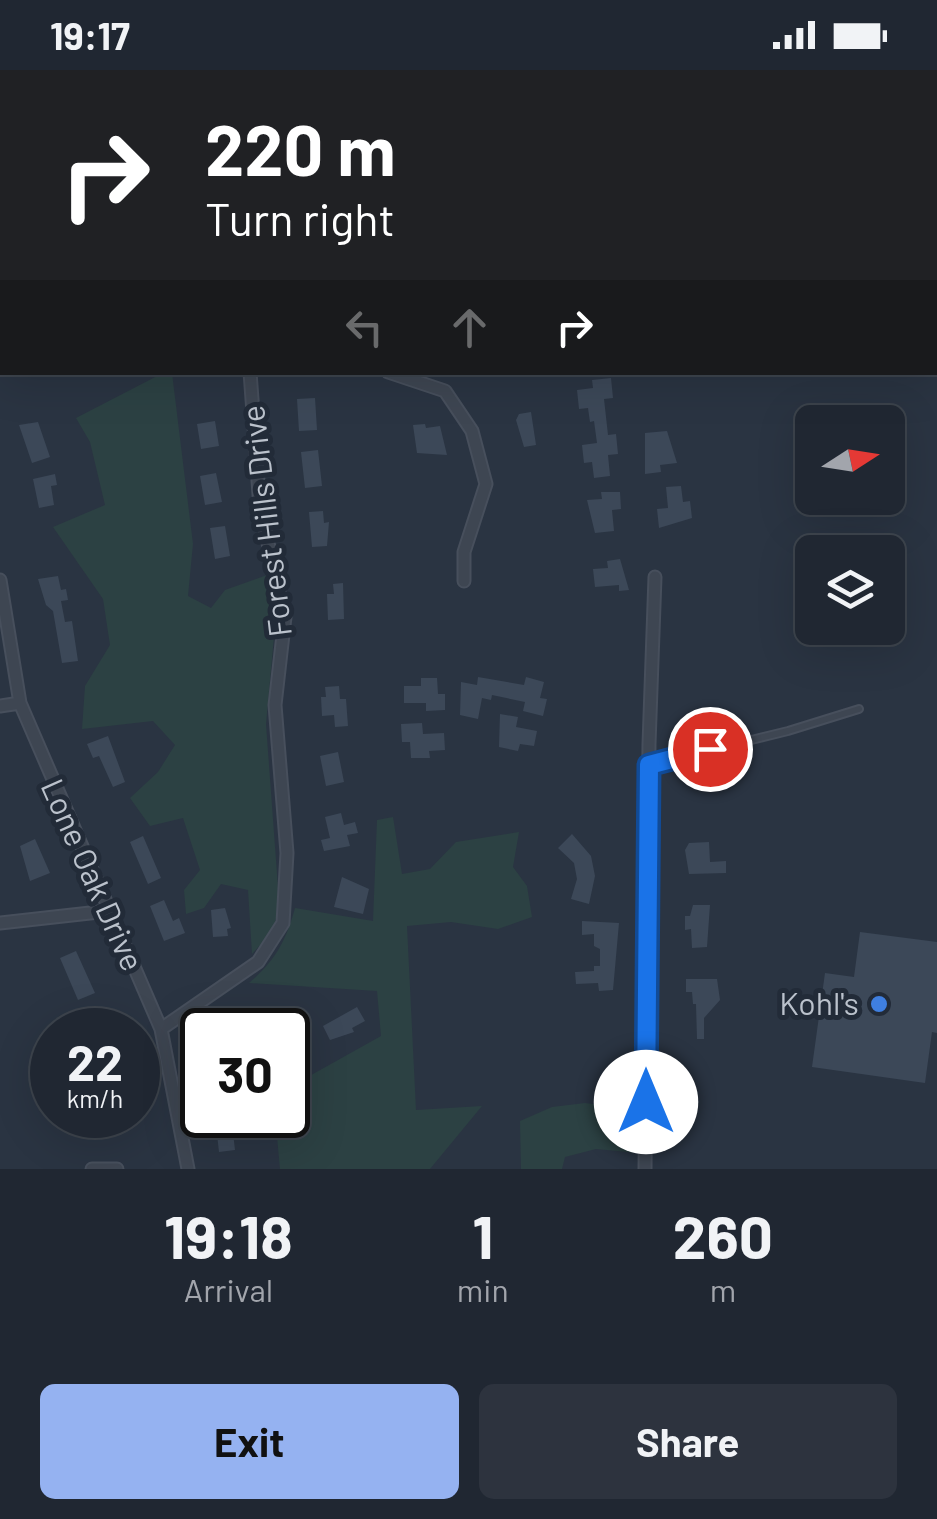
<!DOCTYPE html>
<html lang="en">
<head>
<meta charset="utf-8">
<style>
  :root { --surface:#202732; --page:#2d333e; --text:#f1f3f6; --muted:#a2a5ac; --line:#3d444d; --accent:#95b2f1 }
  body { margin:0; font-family:Barlow,sans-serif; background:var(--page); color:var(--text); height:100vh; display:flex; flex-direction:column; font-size:38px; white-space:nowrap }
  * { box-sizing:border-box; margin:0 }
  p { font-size:32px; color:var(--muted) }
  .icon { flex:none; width:55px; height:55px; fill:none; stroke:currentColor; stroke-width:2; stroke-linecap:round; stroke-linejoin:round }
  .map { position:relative; height:1099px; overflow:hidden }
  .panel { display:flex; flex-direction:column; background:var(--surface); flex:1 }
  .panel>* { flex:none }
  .top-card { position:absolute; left:0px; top:0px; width:938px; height:305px; box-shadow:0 10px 40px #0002,0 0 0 2px var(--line); background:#202124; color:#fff; overflow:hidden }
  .needle { width:65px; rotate:78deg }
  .buttons { position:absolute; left:795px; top:335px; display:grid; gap:20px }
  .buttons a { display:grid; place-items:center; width:110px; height:110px; border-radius:15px; background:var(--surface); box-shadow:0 10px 40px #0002,0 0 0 2px var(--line); font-size:50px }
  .speed { position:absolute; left:30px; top:938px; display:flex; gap:20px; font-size:50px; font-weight:700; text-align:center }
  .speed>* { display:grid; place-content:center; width:130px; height:130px; border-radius:50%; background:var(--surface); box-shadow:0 10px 40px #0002,0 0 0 2px var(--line); line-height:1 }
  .speed small { font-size:25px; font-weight:400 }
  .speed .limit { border:5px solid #111; border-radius:15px; background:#fff; color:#111 }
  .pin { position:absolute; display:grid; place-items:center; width:85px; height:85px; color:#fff; margin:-42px; border:5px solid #fff; border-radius:50%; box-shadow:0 2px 10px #0007 }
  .me { position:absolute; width:110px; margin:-55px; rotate:0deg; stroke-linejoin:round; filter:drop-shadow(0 0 8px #0008) }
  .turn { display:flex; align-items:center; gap:35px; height:210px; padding:0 40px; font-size:45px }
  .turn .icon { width:130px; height:130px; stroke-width:2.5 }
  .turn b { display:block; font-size:70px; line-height:85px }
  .lanes { display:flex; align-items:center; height:95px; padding:0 40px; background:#0003; justify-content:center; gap:50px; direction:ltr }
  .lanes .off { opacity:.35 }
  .eta { display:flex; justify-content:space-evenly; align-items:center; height:170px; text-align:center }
  .eta b { font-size:60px; font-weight:700; line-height:70px }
  .primary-button { display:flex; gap:20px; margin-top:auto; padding:20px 40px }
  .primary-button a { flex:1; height:115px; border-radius:15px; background:var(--accent); color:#111; font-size:40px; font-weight:700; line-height:115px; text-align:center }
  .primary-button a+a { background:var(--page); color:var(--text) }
  .status { display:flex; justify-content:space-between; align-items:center; height:70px; padding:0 50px; background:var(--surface); direction:ltr }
  .status svg { height:28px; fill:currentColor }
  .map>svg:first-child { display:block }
</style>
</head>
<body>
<div class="status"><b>19:17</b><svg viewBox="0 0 49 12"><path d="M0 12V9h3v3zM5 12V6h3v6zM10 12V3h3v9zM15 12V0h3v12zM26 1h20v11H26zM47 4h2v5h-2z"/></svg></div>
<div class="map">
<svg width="937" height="1099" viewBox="0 0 937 1099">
  <rect width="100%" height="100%" fill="#2a3442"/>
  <!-- green -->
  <path fill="#2c4143" d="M163 303H172L193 474 188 526 211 538 225 520 267 505 275 556 266 654 279 831 274 860 252 884 248 820 221 814 204 838 186 844 184 820 200 800 183 748 150 756 130 728 158 702 175 675 153 651 82 659 85 616 110 575 103 529 53 457 105 435 90 372 76 348Z
    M393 747 402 804 430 799 456 772 519 762 513 797 527 816 532 847 498 859 451 852 407 856 416 1040 482 1036 430 1099H280L275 1045H288V1018L381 966 377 921 249 913C275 891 286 871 295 838L373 851 377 750Z
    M585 1033 636 1039 638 1083 596 1079 565 1087 562 1099H521L520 1051 552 1037Z"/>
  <!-- building -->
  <path fill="#3c4858" d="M611 308 613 328 604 329 608 365 616 364 618 384 608 385 610 406 594 408 592 392 584 393 582 375 597 373 594 351 590 352 588 338 579 339 577 320 593 318 592 310Z
    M315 328 317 360 299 361 297 329Z
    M531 342 536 375 524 377 516 350 519 344Z
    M215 351 219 376 201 379 197 354Z
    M38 352 50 387 32 393 19 355Z
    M425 354 426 358 440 356 447 385 417 383 413 355Z
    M667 361 677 393 660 395 661 402 645 404V363Z
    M318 380 322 416 305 418 301 382Z
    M216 403 222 432 205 435 200 406Z
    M55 404 57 415 51 416 54 435 39 438 33 409Z
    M681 416 683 432 690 431 692 448 659 458 657 439 668 438 666 417Z
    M601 422H620L621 439 612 440 614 461 595 463 587 430 602 429Z
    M323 441 324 453 329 452 327 476 312 477 309 442Z
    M225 456 230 486 215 489 210 458Z
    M620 489 629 520 619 521V515L595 517 593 499 608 498 607 491Z
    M58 506 61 520 66 519 68 530 61 531 65 552 72 551 78 591 62 593 53 541 46 535 38 509Z
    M343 513 344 549 328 550 327 524H334L333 514Z
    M478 607 524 615 526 607 544 612 540 628 547 629 543 646 523 641 525 632 492 625 491 630 482 628 478 649 460 645 461 612 477 615Z
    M421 608H437L438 624H445V640L426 641V633H404V616H421Z
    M339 616 340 629H346L348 656 335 657 334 645 322 646 321 627H326L325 617Z
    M500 644 518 647 516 657 537 661 534 676 520 674 518 681 499 677Z
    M422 653 423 664 444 663 445 680 429 681 430 688H411L410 672H402L401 654Z
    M108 666 125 712 113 717 99 686 93 688 87 674Z
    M338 682 344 712 326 716 320 686Z
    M341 743 344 755 355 752 358 763 347 765 350 776 324 781 321 770 330 768 325 747Z
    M572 764 591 786 595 806 589 834 571 829 577 809 574 793 558 778Z
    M143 766 161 808 148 814 130 772Z
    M35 769 50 803 30 811 20 776Z
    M709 772 710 792 726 791V803L689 804 685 780 689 773Z
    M342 807 369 819 363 844 334 837Z
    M164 830 173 851 179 848 185 863 164 871 150 836Z
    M693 835H710L707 877 692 878 691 859 685 860V846H690Z
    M225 838 231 858 227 859 228 866 213 867 211 840Z
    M582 851 619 853 613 920 599 921 598 913 576 914 575 902 594 901V896H600V879L594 876V864L582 865Z
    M860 862 937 872V963L932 962 925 1013 812 997 825 903 854 907Z
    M76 881 95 923 78 930 60 888Z
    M686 909H717L720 930 704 948V969H697L696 934H693L692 922H686Z
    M357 937 365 951 352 958 354 962 330 970 323 956Z
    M231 1045 235 1080 219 1082 215 1046Z"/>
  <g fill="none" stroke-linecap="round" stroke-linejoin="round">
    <defs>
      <path id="service" d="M935 172 937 171
        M935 200H937
        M649 695 788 661 859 639"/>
      <path id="minor" d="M227 0 228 2
        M607 0 610 2
        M871 0 873 2
        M935 60 937 62
        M388 302 445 321 472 361 486 414 464 482V511
        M0 510 20 633 161 959 188 1099
        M0 636 20 633
        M0 853 108 841
        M161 959 258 892 283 853 287 783 275 635 285 547 260 438 250 302
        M92 1099H117
        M645 1099 649 674 655 507"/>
    </defs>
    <!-- service casing -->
    <use href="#service" stroke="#474f5c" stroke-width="10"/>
    <!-- minor casing -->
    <use href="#minor" stroke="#474f5c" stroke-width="15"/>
    <!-- service -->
    <use href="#service" stroke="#3e4652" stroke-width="6"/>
    <!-- minor -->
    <use href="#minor" stroke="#3e4652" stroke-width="11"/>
  </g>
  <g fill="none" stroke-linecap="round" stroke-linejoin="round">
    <defs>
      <path id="route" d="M646 1032 649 695 710 679"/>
    </defs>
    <!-- route casing -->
    <use href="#route" stroke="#114b97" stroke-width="25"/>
    <!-- route -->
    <use href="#route" stroke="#1a73e8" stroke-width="18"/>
  </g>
  <!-- markers -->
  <circle fill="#3f7fe0" stroke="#222b38" stroke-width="4" cx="879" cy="934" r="10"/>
  <g text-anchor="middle" stroke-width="10" stroke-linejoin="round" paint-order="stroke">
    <!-- street labels -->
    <g font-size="32" fill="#bbc2cc" stroke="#222b38">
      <text transform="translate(267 451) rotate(-97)" y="11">Forest Hills Drive</text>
      <text transform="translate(92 805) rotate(66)" y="11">Lone Oak Drive</text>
    </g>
    <!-- poi labels -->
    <g font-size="32" fill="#bbc2cc" stroke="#222b38" text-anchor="end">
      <text x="859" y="945">Kohl's</text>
    </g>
  </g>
</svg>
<div class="buttons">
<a><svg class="needle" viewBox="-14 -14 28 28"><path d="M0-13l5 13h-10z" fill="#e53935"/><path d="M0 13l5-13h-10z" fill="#a2a5ac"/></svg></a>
<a><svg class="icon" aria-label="layers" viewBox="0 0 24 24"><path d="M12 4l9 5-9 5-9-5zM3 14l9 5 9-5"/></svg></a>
</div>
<div class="speed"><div>22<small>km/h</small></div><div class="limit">30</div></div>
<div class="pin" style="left:710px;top:679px;background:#d93025"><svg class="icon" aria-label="arrive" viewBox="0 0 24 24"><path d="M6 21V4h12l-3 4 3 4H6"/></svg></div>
<svg class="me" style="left:646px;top:1032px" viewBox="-20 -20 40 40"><circle r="19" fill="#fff"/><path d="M0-13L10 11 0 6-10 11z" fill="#1a73e8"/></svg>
<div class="top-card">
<div class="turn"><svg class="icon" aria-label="right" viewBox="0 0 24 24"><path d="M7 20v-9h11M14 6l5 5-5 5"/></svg><div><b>220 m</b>Turn right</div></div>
<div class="lanes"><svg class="icon off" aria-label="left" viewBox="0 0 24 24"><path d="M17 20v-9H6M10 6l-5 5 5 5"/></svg><svg class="icon off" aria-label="ahead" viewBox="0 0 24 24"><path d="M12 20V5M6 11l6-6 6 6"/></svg><svg class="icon" aria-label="right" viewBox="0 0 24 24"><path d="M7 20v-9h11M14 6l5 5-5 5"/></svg></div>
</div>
</div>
<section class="panel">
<div class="eta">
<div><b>19:18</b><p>Arrival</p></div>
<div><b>1</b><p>min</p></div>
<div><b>260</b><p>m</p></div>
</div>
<div class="primary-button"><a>Exit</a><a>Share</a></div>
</section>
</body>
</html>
